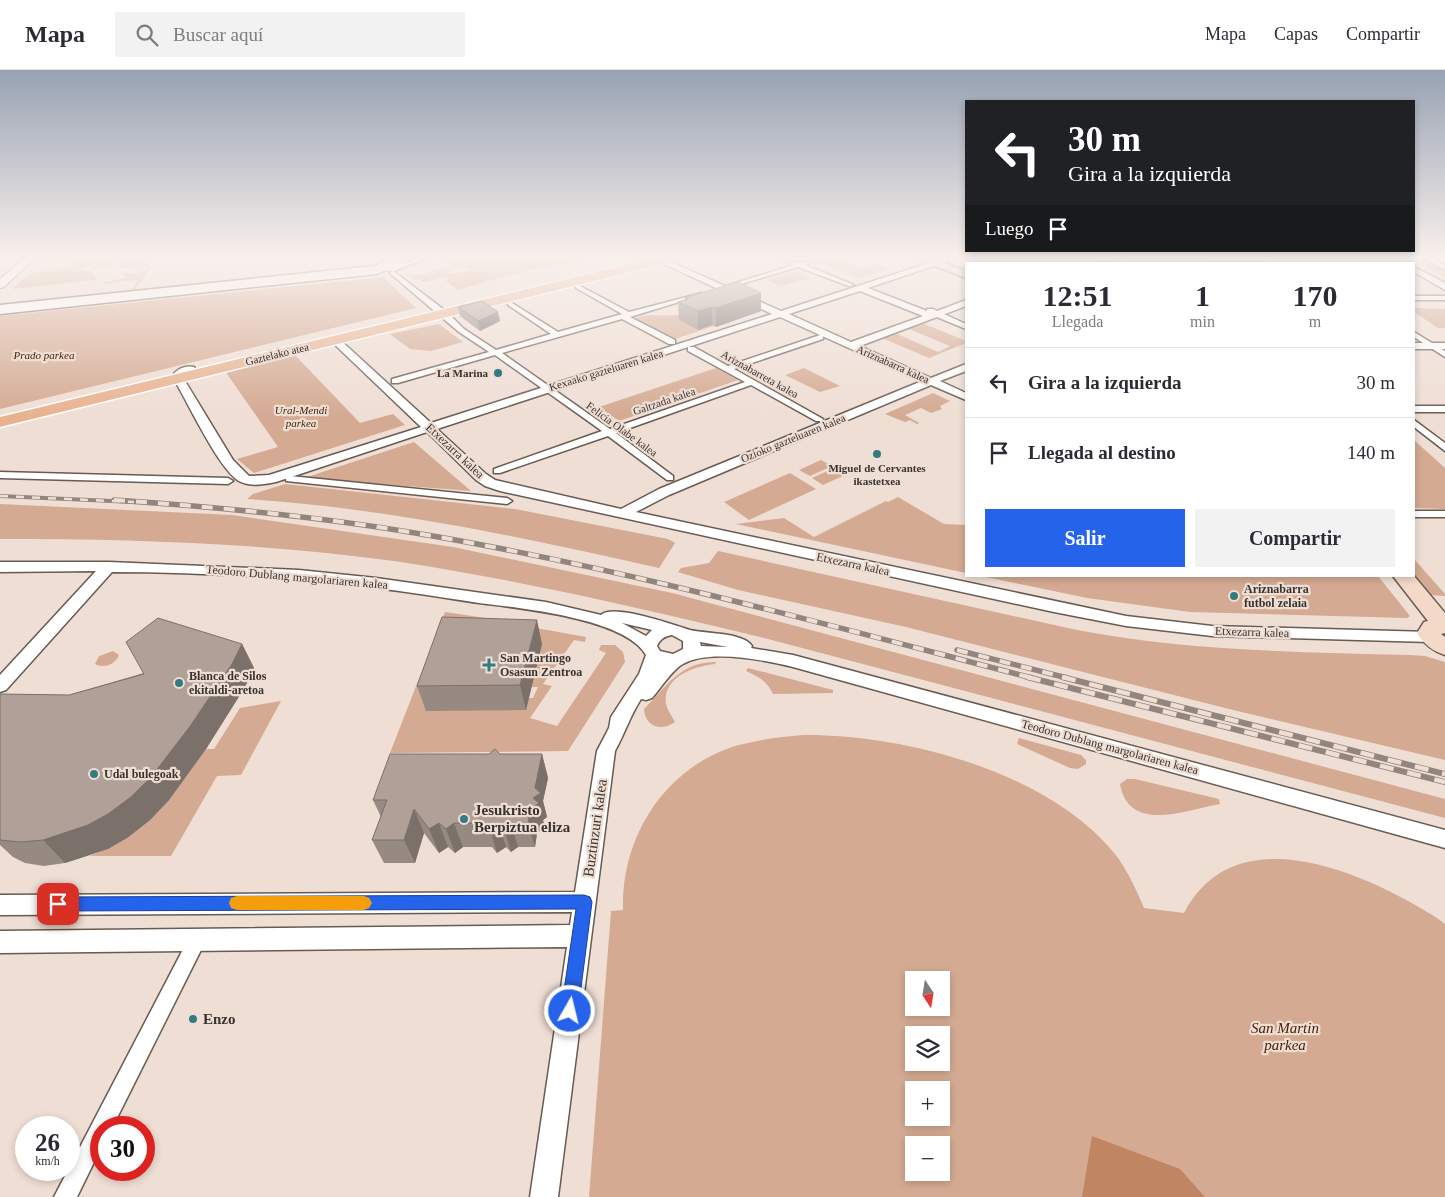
<!DOCTYPE html>
<html lang="es">
<head>
<meta charset="utf-8">
<style>
  :root { --surface:#fff; --page:#f2f2f3; --text:#2b2b33; --muted:#7c7c81; --line:#e1e1e2; --accent:#2563eb }
  body { margin:0; font-family:Georgia,serif; background:var(--page); color:var(--text); height:100vh; display:flex; flex-direction:column; font-size:19px; white-space:nowrap }
  * { box-sizing:border-box; margin:0 }
  p { font-size:16px; color:var(--muted) }
  .icon { flex:none; width:28px; height:28px; fill:none; stroke:currentColor; stroke-width:2; stroke-linecap:round; stroke-linejoin:round }
  .map { position:relative; flex:1; overflow:hidden }
  .details { position:absolute; left:965px; top:192px; width:450px; height:315px; display:flex; flex-direction:column; background:var(--surface); border-radius:0px; box-shadow:0 2px 8px #0003 }
  .details>* { flex:none }
  .banner { position:absolute; left:965px; top:30px; width:450px; height:152px; border-radius:0px; box-shadow:0 2px 8px #0003; background:#202124; color:#fff; overflow:hidden }
  .needle { width:32px; rotate:168deg }
  .tools { position:absolute; left:905px; top:901px; display:grid; gap:10px }
  .tools a { display:grid; place-items:center; width:45px; height:45px; border-radius:0px; background:var(--surface); box-shadow:0 2px 8px #0003; font-size:25px }
  .speed { position:absolute; left:15px; top:1046px; display:flex; gap:10px; font-size:25px; font-weight:700; text-align:center }
  .speed>* { display:grid; place-content:center; width:65px; height:65px; border-radius:50%; background:var(--surface); box-shadow:0 2px 8px #0003; line-height:1 }
  .speed small { font-size:12px; font-weight:400 }
  .speed .limit { border:8px solid #d22; background:#fff; color:#111 }
  .pin { position:absolute; display:grid; place-items:center; width:42px; height:42px; color:#fff; margin:-21px; border-radius:10px; box-shadow:0 2px 8px #0006 }
  .me { position:absolute; width:55px; margin:-28px; rotate:8deg; stroke-linejoin:round; filter:drop-shadow(0 0 4px #0008) }
  .turn { display:flex; align-items:center; gap:18px; height:105px; padding:0 20px; font-size:22px }
  .turn .icon { width:65px; height:65px; stroke-width:2.5 }
  .turn b { display:block; font-size:35px; line-height:42px }
  .then { display:flex; align-items:center; height:48px; padding:0 20px; background:#0003; gap:10px; font-size:19px }
  .eta { display:flex; justify-content:space-evenly; align-items:center; height:85px; text-align:center }
  .eta b { font-size:30px; font-weight:600; line-height:35px }
  .primary-button { display:flex; gap:10px; margin-top:auto; padding:10px 20px }
  .primary-button a { flex:1; height:58px; border-radius:0px; background:var(--accent); color:#fff; font-size:20px; font-weight:600; line-height:58px; text-align:center }
  .primary-button a+a { background:var(--page); color:var(--text) }
  ul { padding:0; list-style:none }
  li { display:flex; align-items:center; gap:15px; height:70px; padding:0 20px; border-top:1px solid var(--line) }
  li div { flex:1 }
  li b { display:block; font-size:19px }
  li em { font-style:normal }
  header { display:flex; align-items:center; gap:30px; box-sizing:border-box; height:70px; padding:0 25px; background:var(--surface); border-bottom:1px solid var(--line) }
  header strong { font-size:24px }
  nav { display:flex; gap:28px; margin-inline-start:auto; font-size:18px }
  .search { width:350px; height:45px; background:var(--page); display:flex; align-items:center; gap:12px; box-sizing:border-box; padding:0 18px; border-radius:0px; color:var(--muted); font-size:19px }
  .map>svg:first-child { display:block }
</style>
</head>
<body>
<header>
<strong>Mapa</strong>
<div class="search"><svg class="icon" aria-label="search" viewBox="0 0 24 24"><circle cx="10" cy="10" r="6"/><path d="M15 15l6 6"/></svg>Buscar aquí</div>
<nav><a>Mapa</a><a>Capas</a><a>Compartir</a></nav>
</header>
<div class="map">
<svg width="1445" height="1127" viewBox="0 0 1445 1127">
  <rect width="100%" height="100%" fill="#efded4"/>
  <!-- green -->
  <path fill="#d4aa92" fill-rule="evenodd" d="M45 188H78L146 193 151 197 134 221H132L137 210 103 214 105 212 126 208 122 202 126 201 128 204 143 202 147 197 136 195 120 199 117 196 124 193 111 192 113 196 97 199 92 197 99 195 96 194 80 199 92 202 97 210 12 219 30 203 53 201V199L69 197 78 191 69 190 43 191Z
    M461 188H589L513 204 458 220 445 210 449 209 446 207 423 212 419 209 414 210 408 205 425 204 443 198 451 204 470 200 467 197 457 199 444 190Z
    M835 188 862 199 876 195 888 199 860 208 819 193Z
    M1409 188H1424L1445 200V208Z
    M796 202 810 208 780 216 766 210Z
    M383 207 416 238 0 339V246Z
    M1414 238 1445 239V258H1438L1414 242Z
    M686 243 714 256 672 270 634 249C645 241 671 249 686 243Z
    M922 253 966 271V273L929 288 882 268 895 263 938 282 950 276 907 258Z
    M439 254 463 272 431 281 410 279 390 264Z
    M295 285 360 353 393 344 405 355 254 403 237 389 278 377 225 301Z
    M716 298 738 310 619 351 599 337Z
    M804 298 840 316 820 322 785 305Z
    M933 323 950 331 940 336 942 339 931 343 921 338 905 345 919 353 917 354 910 350 905 352 885 344Z
    M1414 370 1445 398V439L1414 438Z
    M414 372 471 421 304 408Z
    M821 390 832 396 810 406 799 400Z
    M834 398 845 405 823 415 812 408Z
    M790 403 816 419 749 450 724 432Z
    M285 414 515 439 668 469 675 473 659 498C522 467 386 438 247 429L253 424Z
    M898 427 944 454 966 455V503L736 454 784 448 814 467 886 431 888 432Z
    M0 434 232 445 453 477 672 523 1445 729V748L768 569C645 539 520 510 394 491 264 473 131 469 0 469Z
    M718 481 1077 560C1187 581 1298 582 1410 585L1425 586 1445 592V690L1233 640 906 557 738 520 678 502 681 498 709 493Z
    M1414 489 1445 524V526L1428 525 1414 506Z
    M981 506H1378L1410 546 1407 548 1190 542 1087 528Z
    M445 542 499 550 528 628H533L538 617H531L541 574 525 556 586 567 585 572 574 570 543 614 552 616 530 648 557 656 606 583 599 580 601 575H615L623 582 625 592 568 681 390 683Z
    M113 581 119 585C116 594 104 599 95 594L99 586Z
    M716 592 715 594C695 596 662 607 666 634 667 640 672 646 675 652 662 662 645 657 644 639 667 616 680 592 716 592Z
    M748 598 833 620V623L773 624C767 611 759 607 746 601Z
    M281 631 241 705 217 706 171 786H89L108 779 127 768 206 679H214L240 638Z
    M803 665C905 664 1054 703 1118 788 1129 804 1137 821 1144 838L1184 843C1236 743 1368 804 1437 848L1445 854V1127H589L611 841 623 840C621 769 662 701 732 677 755 670 779 667 803 665ZM914 910H941V938H914ZM914 965H941V992H914ZM914 1020H941V1048H914ZM914 1075H941V1102H914Z
    M1019 668 1081 685 1086 690V694L1078 699 1070 698 1017 674Z
    M1127 709H1135L1219 729 1220 734C1186 740 1129 764 1120 714Z"/>
  <!-- water -->
  <path fill="#c08664" d="M1092 1066 1180 1099 1205 1127H1082Z"/>
  <g fill="none" stroke-linecap="round" stroke-linejoin="round">
    <defs>
      <path id="pedestrian" d="M404 188H413L377 204 0 244V240L376 200Z
        M778 188C786 188 792 192 799 193 806 193 815 188 824 188L805 195 854 215 849 216 798 197 731 217 726 216 793 195Z
        M1299 188H1306L1313 194H1306Z
        M1122 190 1267 192 1270 194H1082Z
        M393 201 447 242 464 259 496 280 551 264 508 235V233H512L558 262 622 244 576 218V216H580L629 242 702 223V225L630 247 675 270V274H669L622 249 502 283 610 359 745 312 688 281V277H694L728 296 820 265H823V269L734 299 823 349 822 351H816L751 315 616 363 673 406V410H667L608 366 500 403H494V399L602 361 495 285 398 313H392V309L489 282 459 262 391 204 390 203Z
        M1414 226H1445V230H1414Z
        M927 239H933L966 254V259L927 243Z
        M1414 262 1445 281V287L1414 267Z
        M1414 336H1445V342H1414Z
        M1414 350 1445 373V381L1414 357Z
        M0 402 228 408 233 411 228 414 0 408Z
        M290 406 507 428 512 431 507 434 286 411V407Z
        M1414 441H1445V447H1414Z
        M196 864 202 866 205 872 112 1058H101V1078L77 1127H54L190 866Z"/>
      <path id="minor" d="M391 188H402L386 196C400 197 412 188 427 188L394 201 375 200 0 241V235L375 196Z
        M651 188H662L781 241 944 188H957L868 218 932 243 966 230V236L860 276 931 308 966 294V301L940 311 966 323V330L931 315 669 425 636 442 1126 546 1212 556 1430 562 1436 563 1438 567 1436 571 1430 572 1212 566 1126 556 1054 542 500 421 485 416 476 410 427 362 276 412C265 414 252 417 241 412 220 403 186 328 172 306 177 299 185 295 194 297L195 299 182 306 233 390 249 406 269 405 421 357 332 272V268H338L431 353 772 244ZM860 221 923 246 851 272 789 244ZM780 247 922 311 659 419 621 439 495 410 486 404 437 359Z
        M1392 188H1402L1409 194H1399Z
        M1423 188H1433L1445 195V200Z
        M1414 197 1445 213V220L1414 202Z
        M1414 273H1445V279H1414Z
        M0 492H109L299 500 376 508 546 532 601 545C612 533 674 555 690 560 706 564 743 562 752 576L751 578 793 585 1445 760V778L793 597C764 590 709 579 683 594 673 599 660 619 652 628L646 630 641 629C630 646 625 663 615 681L558 1127H530L567 877 0 883V861L570 855 572 842 0 845V825L575 822 597 681 609 658 611 647 639 604 646 585C625 548 518 538 479 533 433 526 386 518 340 514 264 506 188 502 112 502L6 620 0 622V605L96 501 0 502ZM622 553 652 560 646 566ZM672 565 683 571V579L673 584 660 581 657 576C660 569 665 566 672 565ZM700 572 728 577 701 576Z"/>
      <path id="tertiary" d="M24 188H35L4 217 0 218V209Z"/>
      <path id="secondary" d="M915 188H931L966 201V208Z
        M1393 506H1414L1445 543V563L1441 564 1445 567V585C1432 581 1424 574 1417 563L1424 552 1428 551Z"/>
      <path id="primary" d="M655 188H677L675 191 0 357V347Z"/>
    </defs>
    <!-- pedestrian casing -->
    <use href="#pedestrian" stroke="#695a52" stroke-width="3"/>
    <!-- minor casing -->
    <use href="#minor" stroke="#695a52" stroke-width="3"/>
    <!-- tertiary casing -->
    <use href="#tertiary" stroke="#695a52" stroke-width="2"/>
    <!-- secondary casing -->
    <use href="#secondary" stroke="#695a52" stroke-width="3"/>
    <!-- primary casing -->
    <use href="#primary" stroke="#fff" stroke-width="3"/>
    <!-- pedestrian -->
    <use href="#pedestrian" fill="#fff" fill-rule="evenodd"/>
    <!-- minor -->
    <use href="#minor" fill="#fff" fill-rule="evenodd"/>
    <!-- tertiary -->
    <use href="#tertiary" fill="#fff" fill-rule="evenodd"/>
    <!-- secondary -->
    <use href="#secondary" fill="#f4d9c8" fill-rule="evenodd"/>
    <!-- primary -->
    <use href="#primary" fill="#e8b290" fill-rule="evenodd"/>
    <defs>
      <path id="rail-far2" d="M0 426 134 432"/>
      <path id="rail-far1" d="M114 430C219 437 324 447 427 465 631 500 831 556 1032 608
        M957 580 1067 608"/>
      <path id="rail" d="M1027 607 1445 712
        M1062 607 1445 704"/>
    </defs>
    <!-- rail-far2 casing -->
    <use href="#rail-far2" stroke="#91857e" stroke-width="4"/>
    <!-- rail-far1 casing -->
    <use href="#rail-far1" stroke="#91857e" stroke-width="5.5"/>
    <!-- rail casing -->
    <use href="#rail" stroke="#91857e" stroke-width="6"/>
    <!-- rail-far2 -->
    <use href="#rail-far2" stroke="#efded4" stroke-width="2.5" stroke-dasharray="8" stroke-linecap="butt"/>
    <!-- rail-far1 -->
    <use href="#rail-far1" stroke="#efded4" stroke-width="4" stroke-dasharray="11" stroke-linecap="butt"/>
    <!-- rail -->
    <use href="#rail" stroke="#efded4" stroke-width="4.5" stroke-dasharray="14" stroke-linecap="butt"/>
  </g>
  <!-- wall -->
  <path fill="#978a82" d="M685 228 761 241 716 257 712 255 698 260 679 250 678 232 685 230Z
    M458 237 500 251 480 261 460 246Z
    M242 574 254 598 245 617 206 679 169 730 150 750 127 768 108 779 65 793 44 796 25 793 13 787 0 775V624L69 625Z
    M542 574 526 640 426 641 417 616Z
    M500 684H542L548 708 543 731 547 747 543 750 545 758 537 763 535 777H518L511 782 506 777 497 783 492 777H463L455 783 448 777 439 783 424 763 415 793H384L372 770 381 747 373 730Z"/>
  <!-- shaded-wall -->
  <path fill="#7b706a" d="M761 223V241L716 257V238Z
    M712 237V255L698 260V241Z
    M498 242 500 251 480 261 478 251Z
    M537 550 542 574 526 640 520 615Z
    M242 574 254 598 245 617 206 679 169 730 150 750 127 768 108 779 65 793 43 770Z
    M542 684 548 708 543 731 547 747 543 750 545 758 537 763 535 777 528 753Z
    M414 739 424 763 415 793 404 770Z
    M439 753 448 777 439 783 429 759Z
    M454 753 463 777 455 783 446 759Z
    M498 753 506 777 497 783 490 759Z
    M511 753 518 777 511 782 504 758Z"/>
  <!-- building -->
  <path fill="#b0a097" stroke="#7b706a" d="M737 212 761 223 716 238 712 237 698 241 678 232 688 229 685 228Z
    M482 231 498 242 478 251 458 237Z
    M442 547 537 550 520 615 417 616Z
    M158 548 242 574 232 594 191 655 152 706 131 727 108 744 88 755 43 770 21 772 0 770V624L69 625 144 604 126 572Z
    M495 679 500 684H542L535 718 541 723 533 728 539 733 531 739 528 753H511L504 758 498 753 490 759 484 753H454L446 759 439 753 429 759 414 739 404 770H372L387 730H373L390 684H489Z"/>
  <!-- sky -->
  <linearGradient id="sky" x2="0" y2="1"><stop stop-color="#98a2b3"/><stop offset="0.54" stop-color="#f8f0ec"/><stop offset="1" stop-color="#f8f0ec" stop-opacity="0"/></linearGradient>
  <rect width="1445" height="346" fill="url(#sky)"/>
  <!-- route -->
  <path fill="#2563eb" stroke="#184099" d="M584 825 590 827 592 832 578 941 576 947 570 949 563 947 561 941 576 839 58 841 52 839 50 834 52 829 58 827Z"/>
  <!-- slow -->
  <path fill="#f59e0b" d="M237 826H364L369 828 372 833 369 838 364 840H237L231 838 229 833 231 828Z"/>
  <!-- markers -->
  <g fill="#337b80" stroke="#efded4" stroke-width="2">
    <circle cx="498" cy="303" r="5"/>
    <circle cx="877" cy="384" r="5"/>
    <circle cx="1234" cy="526" r="5"/>
    <path d="M486.5 587.5h5v5h5v5h-5v5h-5v-5h-5v-5h5z"/>
    <circle cx="179" cy="613" r="5"/>
    <circle cx="94" cy="704" r="5"/>
    <circle cx="464" cy="749" r="5"/>
    <circle cx="193" cy="949" r="5"/>
  </g>
  <g text-anchor="middle" stroke-width="4.5" stroke-linejoin="round" paint-order="stroke">
    <!-- far-street labels -->
    <g font-size="11" fill="#39322f" stroke="#efded4">
      <text transform="translate(277 284) rotate(-14)" y="4">Gaztelako atea</text>
      <text transform="translate(893 294) rotate(24)" y="4">Ariznabarra kalea</text>
      <text transform="translate(606 300) rotate(-17)" y="4">Kexaako gazteluaren kalea</text>
      <text transform="translate(760 304) rotate(29)" y="4">Ariznabarreta kalea</text>
      <text transform="translate(664 331) rotate(-19)" y="4">Galtzada kalea</text>
      <text transform="translate(622 359) rotate(36)" y="4">Felicia Olabe kalea</text>
      <text transform="translate(793 368) rotate(-22)" y="4">Ozioko gazteluaren kalea</text>
    </g>
    <!-- far-park labels -->
    <g font-size="11" font-style="italic" fill="#492207" stroke="#efded4">
      <text x="44" y="289">Prado parkea</text>
      <text x="301" y="344">Ural-Mendi<tspan x="301" dy="13">parkea</tspan></text>
    </g>
    <!-- far-poi labels -->
    <g font-size="11" font-weight="bold" fill="#39322f" stroke="#efded4" text-anchor="end">
      <text x="488" y="307">La Marina</text>
      <text x="877" y="402" text-anchor="middle">Miguel de Cervantes<tspan x="877" dy="13">ikastetxea</tspan></text>
    </g>
    <!-- street labels -->
    <g font-size="12" fill="#39322f" stroke="#efded4">
      <text transform="translate(455 381) rotate(43)" y="4">Etxezarra kalea</text>
      <text transform="translate(853 494) rotate(12)" y="4">Etxezarra kalea</text>
      <text transform="translate(297 507) rotate(5)" y="4">Teodoro Dublang margolariaren kalea</text>
      <text transform="translate(1252 562) rotate(2)" y="4">Etxezarra kalea</text>
      <text transform="translate(1110 677) rotate(15)" y="4">Teodoro Dublang margolariaren kalea</text>
    </g>
    <!-- poi labels -->
    <g font-size="12" font-weight="bold" fill="#39322f" stroke="#efded4" text-anchor="start">
      <text x="1244" y="523">Ariznabarra<tspan x="1244" dy="14">futbol zelaia</tspan></text>
      <text x="500" y="592">San Martingo<tspan x="500" dy="14">Osasun Zentroa</tspan></text>
      <text x="189" y="610">Blanca de Silos<tspan x="189" dy="14">ekitaldi-aretoa</tspan></text>
      <text x="104" y="708">Udal bulegoak</text>
    </g>
    <!-- near-poi labels -->
    <g font-size="15" font-weight="bold" fill="#39322f" stroke="#efded4" text-anchor="start">
      <text x="474" y="745">Jesukristo<tspan x="474" dy="17">Berpiztua eliza</tspan></text>
      <text x="203" y="954">Enzo</text>
    </g>
    <!-- near-street labels -->
    <g font-size="15" fill="#39322f" stroke="#efded4">
      <text transform="translate(595 758) rotate(-82)" y="5">Buztinzuri kalea</text>
    </g>
    <!-- near-park labels -->
    <g font-size="15" font-style="italic" fill="#492207" stroke="#efded4">
      <text x="1285" y="963">San Martin<tspan x="1285" dy="17">parkea</tspan></text>
    </g>
  </g>
</svg>
<div class="tools">
<a><svg class="needle" viewBox="-14 -14 28 28"><path d="M0-13l5 13h-10z" fill="#e53935"/><path d="M0 13l5-13h-10z" fill="#7c7c81"/></svg></a>
<a><svg class="icon" aria-label="layers" viewBox="0 0 24 24"><path d="M12 4l9 5-9 5-9-5zM3 14l9 5 9-5"/></svg></a>
<a>+</a>
<a>−</a>
</div>
<div class="speed"><div>26<small>km/h</small></div><div class="limit">30</div></div>
<div class="pin" style="left:58px;top:834px;background:#d93025"><svg class="icon" aria-label="arrive" viewBox="0 0 24 24"><path d="M6 21V4h12l-3 4 3 4H6"/></svg></div>
<svg class="me" style="left:570px;top:941px" viewBox="-20 -20 40 40"><circle r="17" fill="#2563eb" stroke="#fff" stroke-width="3"/><path d="M0-11L8 9 0 5-8 9z" fill="#fff"/></svg>
<div class="banner">
<div class="turn"><svg class="icon" aria-label="left" viewBox="0 0 24 24"><path d="M17 20v-9H6M10 6l-5 5 5 5"/></svg><div><b>30 m</b>Gira a la izquierda</div></div>
<div class="then">Luego<svg class="icon" aria-label="arrive" viewBox="0 0 24 24"><path d="M6 21V4h12l-3 4 3 4H6"/></svg></div>
</div>
<section class="details">
<div class="eta">
<div><b>12:51</b><p>Llegada</p></div>
<div><b>1</b><p>min</p></div>
<div><b>170</b><p>m</p></div>
</div>
<ul>
<li><svg class="icon" aria-label="left" viewBox="0 0 24 24"><path d="M17 20v-9H6M10 6l-5 5 5 5"/></svg><div><b>Gira a la izquierda</b></div><em>30 m</em></li>
<li><svg class="icon" aria-label="arrive" viewBox="0 0 24 24"><path d="M6 21V4h12l-3 4 3 4H6"/></svg><div><b>Llegada al destino</b></div><em>140 m</em></li>
</ul>
<div class="primary-button"><a>Salir</a><a>Compartir</a></div>
</section>
</div>
</body>
</html>
